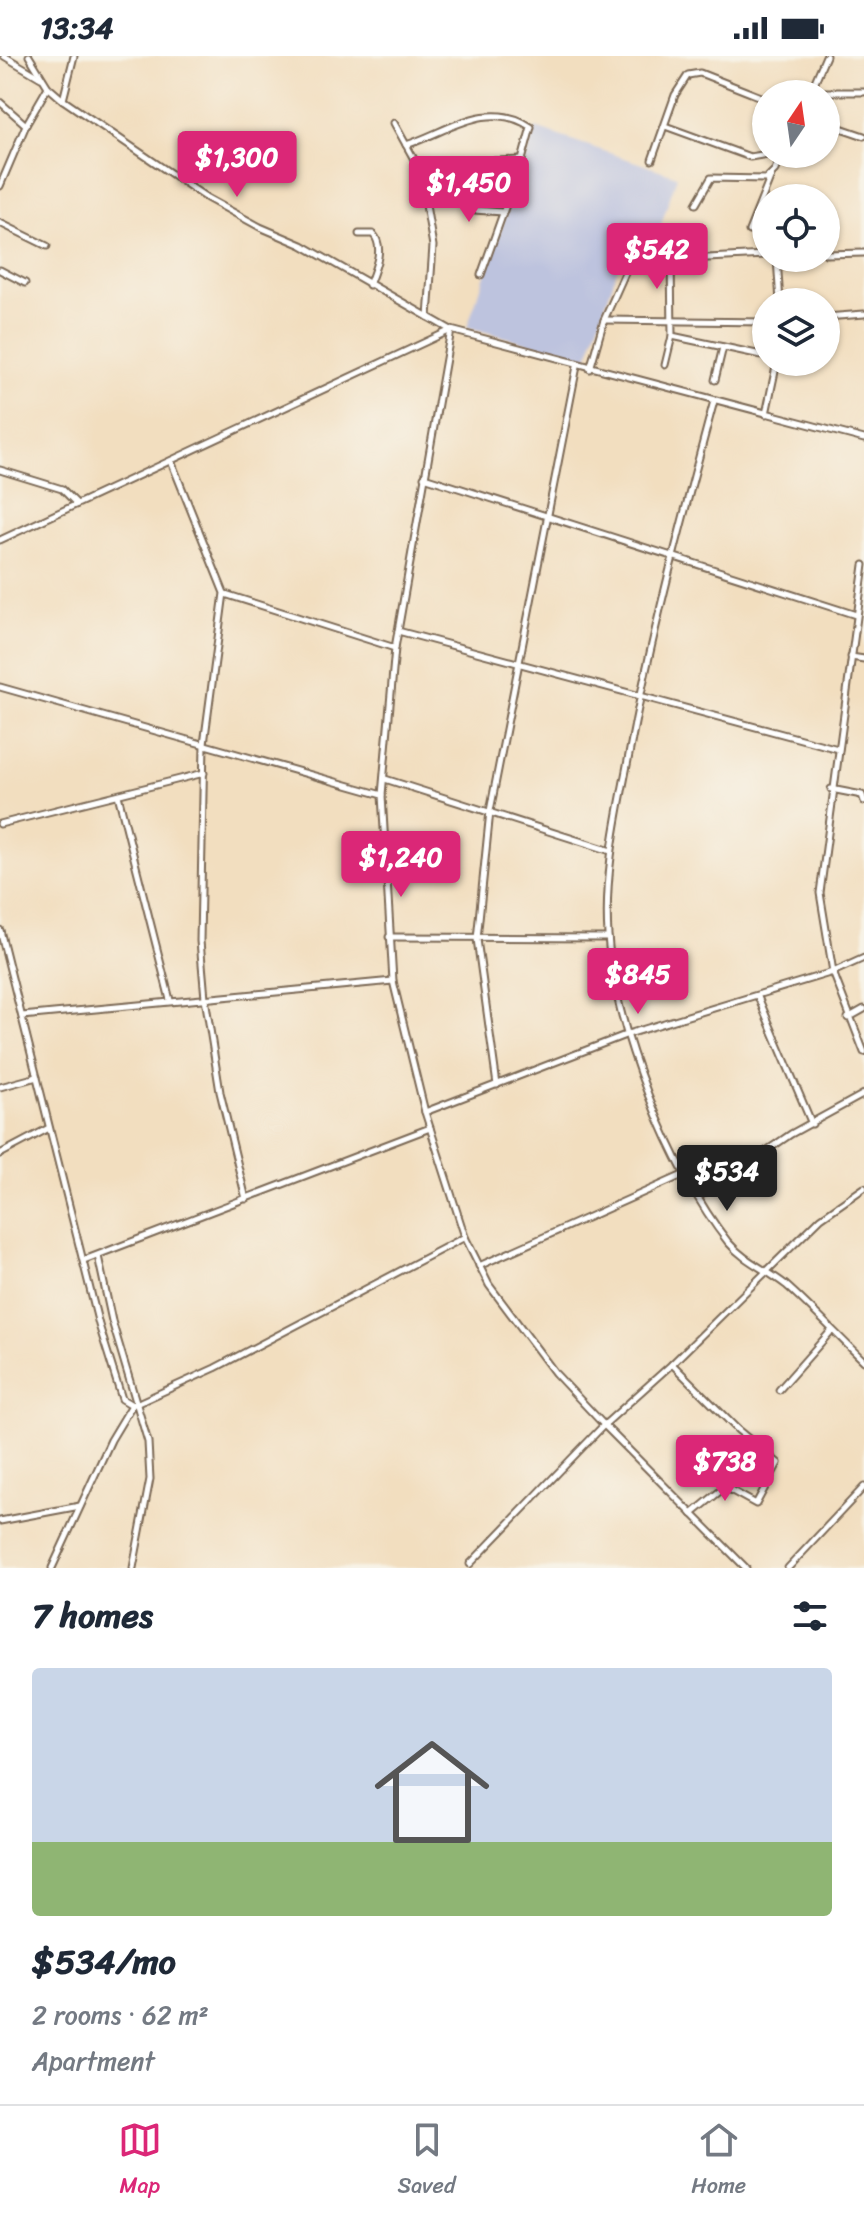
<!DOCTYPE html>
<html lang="en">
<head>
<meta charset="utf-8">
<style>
  body { margin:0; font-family:Sriracha,sans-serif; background:#f2f2f3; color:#1f2937; height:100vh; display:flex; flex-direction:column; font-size:30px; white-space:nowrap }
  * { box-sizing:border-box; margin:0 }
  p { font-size:26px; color:#747a83 }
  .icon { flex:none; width:44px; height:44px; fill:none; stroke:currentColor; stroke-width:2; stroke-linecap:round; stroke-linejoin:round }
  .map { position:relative; height:1512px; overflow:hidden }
  .panel { display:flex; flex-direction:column; background:#fff; flex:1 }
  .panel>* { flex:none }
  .needle { width:52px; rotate:13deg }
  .buttons { position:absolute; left:752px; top:24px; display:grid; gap:16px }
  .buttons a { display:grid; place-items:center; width:88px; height:88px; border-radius:50%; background:#fff; box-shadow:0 2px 6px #0004; font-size:40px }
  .price { position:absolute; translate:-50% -68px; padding:0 18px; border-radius:8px; background:#db2777; color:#fff; font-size:26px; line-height:52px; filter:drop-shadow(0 2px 4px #0008) }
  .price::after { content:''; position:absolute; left:50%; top:48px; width:24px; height:18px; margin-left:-12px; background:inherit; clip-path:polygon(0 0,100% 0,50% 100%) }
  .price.selected { background:#222; color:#fff }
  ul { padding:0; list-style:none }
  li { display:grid; align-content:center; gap:16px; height:424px; padding:0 32px }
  li span { display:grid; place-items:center; height:248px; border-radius:8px; color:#555 }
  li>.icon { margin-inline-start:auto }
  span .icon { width:144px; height:144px; fill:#fffc; stroke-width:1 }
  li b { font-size:34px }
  h2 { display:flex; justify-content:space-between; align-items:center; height:96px; padding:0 32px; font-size:34px }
  .status { display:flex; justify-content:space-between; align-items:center; height:56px; padding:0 40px; background:#fff; direction:ltr }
  .status svg { height:22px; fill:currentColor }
  .tabs { display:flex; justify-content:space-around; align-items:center; height:112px; border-top:2px solid #e0e1e3; background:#fff; font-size:22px; color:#747a83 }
  .tabs a { display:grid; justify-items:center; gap:4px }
  .tabs .selected { color:#db2777 }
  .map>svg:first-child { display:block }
</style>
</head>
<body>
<div class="status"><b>13:34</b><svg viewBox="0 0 49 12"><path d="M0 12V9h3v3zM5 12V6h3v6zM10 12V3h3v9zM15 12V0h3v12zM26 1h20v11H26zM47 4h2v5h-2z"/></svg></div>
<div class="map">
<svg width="864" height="1512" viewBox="0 0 864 1512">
  <rect width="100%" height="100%" fill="#f7f3e8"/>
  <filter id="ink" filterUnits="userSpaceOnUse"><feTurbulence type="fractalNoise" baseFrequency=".0125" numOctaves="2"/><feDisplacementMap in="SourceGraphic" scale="16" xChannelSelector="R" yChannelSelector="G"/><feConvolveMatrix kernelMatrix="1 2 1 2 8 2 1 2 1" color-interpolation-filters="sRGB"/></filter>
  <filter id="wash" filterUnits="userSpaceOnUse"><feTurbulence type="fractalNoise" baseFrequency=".006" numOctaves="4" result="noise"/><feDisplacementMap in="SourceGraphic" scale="32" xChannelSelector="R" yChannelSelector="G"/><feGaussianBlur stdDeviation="1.8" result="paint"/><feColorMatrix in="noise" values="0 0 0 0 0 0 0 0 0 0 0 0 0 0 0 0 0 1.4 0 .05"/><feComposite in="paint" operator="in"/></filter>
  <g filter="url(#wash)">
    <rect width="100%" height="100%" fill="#f2debf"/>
    <path fill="#bdc3de" d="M536,72L677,120L653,193L627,185L587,303L467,271Z"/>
  </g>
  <g filter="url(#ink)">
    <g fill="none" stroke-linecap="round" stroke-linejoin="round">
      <defs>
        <g id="street">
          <path d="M4,0L41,22"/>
          <path d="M29,0L48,31L63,44L207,142L260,171L302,189L451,274L395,592L382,739L393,925L425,1056L465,1181L489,1229L555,1317L604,1369L672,1308L821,1162L864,1132"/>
          <path d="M811,36H864"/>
          <path d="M810,37L826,0"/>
          <path d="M63,44L74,0"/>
          <path d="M0,46L26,69"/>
          <path d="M394,67L420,114"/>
          <path d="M826,67L864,80"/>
          <path d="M665,70L750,101L768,98"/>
          <path d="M406,89C447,76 488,42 531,71L522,104"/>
          <path d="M652,104L675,39L688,19L700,17L766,43"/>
          <path d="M0,130L26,69L48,31"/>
          <path d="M469,135L474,154L503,156"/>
          <path d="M696,148L711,122L766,123L775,114L781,98"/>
          <path d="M0,167L47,190"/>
          <path d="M749,175L771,120"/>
          <path d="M359,178H373C385,191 375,213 369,229"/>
          <path d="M826,198L864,197"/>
          <path d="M777,202L780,246"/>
          <path d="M0,214L25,227"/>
          <path d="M428,261L433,190L420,114L470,106L522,104L481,219"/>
          <path d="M826,261L864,258"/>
          <path d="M604,264L766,266"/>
          <path d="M672,280L766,300"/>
          <path d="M665,309L672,280L671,203"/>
          <path d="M590,313L604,264L630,206L766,199"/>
          <path d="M715,324L723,291"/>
          <path d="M714,345C682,464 650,583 628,704C617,762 604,819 608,879C613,970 671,1114 728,1186C745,1206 766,1213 786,1229C813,1253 838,1280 864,1305"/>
          <path d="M766,358L777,306"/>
          <path d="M171,405L224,537L204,688L200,885L205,942L220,1036L246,1143"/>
          <path d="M0,414L62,433L77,448"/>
          <path d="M424,421L856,559"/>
          <path d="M0,484L451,274L864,383"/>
          <path d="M864,509L820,837L833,916L864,996"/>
          <path d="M225,538L395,592"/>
          <path d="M398,575L838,693"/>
          <path d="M851,601L864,603"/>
          <path d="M0,631L382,739"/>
          <path d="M385,723L611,795"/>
          <path d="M831,733L862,739L864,745"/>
          <path d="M118,739L170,944"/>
          <path d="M0,768L204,717"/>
          <path d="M0,874L99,1269L122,1343L132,1349L138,1347L215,1312L465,1181"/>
          <path d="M389,881L608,882"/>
          <path d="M758,941L812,1068"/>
          <path d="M22,960L393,925"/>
          <path d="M848,962L864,953"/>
          <path d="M497,1029L477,883L490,755L577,310"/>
          <path d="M0,1031L37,1021"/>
          <path d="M425,1056L628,978L833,916L864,902"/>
          <path d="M0,1098L49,1072"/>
          <path d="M700,1140L791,1078L864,1038"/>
          <path d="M98,1200L112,1265L148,1386L150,1423L133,1512"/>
          <path d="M84,1204L430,1072"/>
          <path d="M479,1210L685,1118"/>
          <path d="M672,1308L738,1374L778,1407L756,1448L725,1431L692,1458"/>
          <path d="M779,1334L832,1274"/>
          <path d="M0,1465L80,1450"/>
          <path d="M470,1508L604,1369L746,1512"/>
          <path d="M52,1512L111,1384L132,1349"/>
          <path d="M788,1512L864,1431"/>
        </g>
      </defs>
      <use href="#street" stroke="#7b6956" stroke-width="9"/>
      <use href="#street" stroke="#fff" stroke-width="5"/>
    </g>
  </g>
</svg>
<div class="buttons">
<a><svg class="needle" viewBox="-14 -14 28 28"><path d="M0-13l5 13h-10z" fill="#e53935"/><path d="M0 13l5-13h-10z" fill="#747a83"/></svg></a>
<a><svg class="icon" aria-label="locate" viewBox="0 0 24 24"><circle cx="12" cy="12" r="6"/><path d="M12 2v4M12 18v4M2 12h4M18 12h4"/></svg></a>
<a><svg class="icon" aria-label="layers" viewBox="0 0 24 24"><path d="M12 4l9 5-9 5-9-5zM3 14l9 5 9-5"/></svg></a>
</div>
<b class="price" style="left:237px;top:143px">$1,300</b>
<b class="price" style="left:469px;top:168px">$1,450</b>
<b class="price" style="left:657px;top:235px">$542</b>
<b class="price" style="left:401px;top:843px">$1,240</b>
<b class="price" style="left:638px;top:960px">$845</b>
<b class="price selected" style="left:727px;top:1157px">$534</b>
<b class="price" style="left:725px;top:1447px">$738</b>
</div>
<section class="panel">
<h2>7 homes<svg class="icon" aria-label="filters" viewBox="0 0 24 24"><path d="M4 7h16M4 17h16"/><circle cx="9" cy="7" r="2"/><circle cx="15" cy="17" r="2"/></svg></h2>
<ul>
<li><span style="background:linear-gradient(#c9d6e8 70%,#8fb573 0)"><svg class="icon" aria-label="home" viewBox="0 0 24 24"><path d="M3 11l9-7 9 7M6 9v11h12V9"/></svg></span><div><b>$534/mo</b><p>2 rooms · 62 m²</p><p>Apartment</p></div></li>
</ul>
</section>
<nav class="tabs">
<a class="selected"><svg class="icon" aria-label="map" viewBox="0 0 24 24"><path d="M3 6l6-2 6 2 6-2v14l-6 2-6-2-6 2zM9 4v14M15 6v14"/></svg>Map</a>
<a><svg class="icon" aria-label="saved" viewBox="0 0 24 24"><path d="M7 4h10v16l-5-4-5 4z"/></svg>Saved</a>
<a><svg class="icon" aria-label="home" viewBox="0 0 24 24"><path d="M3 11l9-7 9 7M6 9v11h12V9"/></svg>Home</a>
</nav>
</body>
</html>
